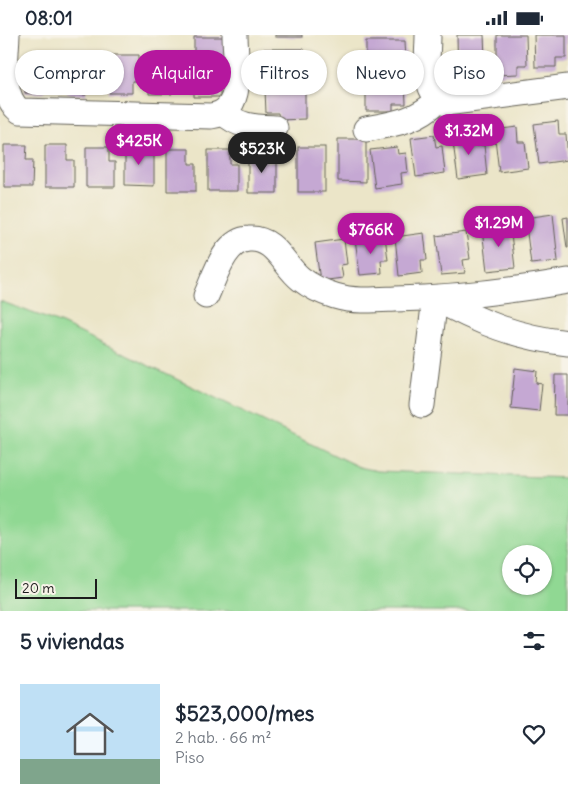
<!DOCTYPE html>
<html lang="es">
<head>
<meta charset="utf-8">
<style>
  body { margin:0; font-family:Delius,sans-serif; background:#f6f6f7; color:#1f2937; height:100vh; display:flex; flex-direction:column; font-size:19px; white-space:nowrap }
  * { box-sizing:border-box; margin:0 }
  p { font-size:16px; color:#747a83 }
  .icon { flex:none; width:28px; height:28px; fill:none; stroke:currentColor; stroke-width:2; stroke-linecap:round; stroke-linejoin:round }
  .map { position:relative; height:576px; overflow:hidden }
  .panel { display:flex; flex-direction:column; background:#fff; flex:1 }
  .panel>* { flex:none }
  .guide { position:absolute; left:15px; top:15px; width:539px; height:45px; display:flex; gap:10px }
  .fabs { position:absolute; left:502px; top:510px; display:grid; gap:10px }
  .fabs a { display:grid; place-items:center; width:50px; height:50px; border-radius:50%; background:#fff; box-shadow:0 1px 4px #0004; font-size:25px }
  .scale { position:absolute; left:15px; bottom:12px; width:82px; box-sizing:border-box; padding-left:5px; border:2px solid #1c1c1c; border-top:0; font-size:14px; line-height:18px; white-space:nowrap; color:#1c1c1c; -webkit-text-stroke:4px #f7f3e8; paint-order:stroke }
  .price { position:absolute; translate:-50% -42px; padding:0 11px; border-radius:18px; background:#b5179e; color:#fff; font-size:16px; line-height:32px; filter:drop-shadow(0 1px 2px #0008) }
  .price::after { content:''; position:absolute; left:50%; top:30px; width:15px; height:11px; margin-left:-8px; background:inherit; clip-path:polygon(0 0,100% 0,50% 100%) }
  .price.on { background:#222; color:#fff }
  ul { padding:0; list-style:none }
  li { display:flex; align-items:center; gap:15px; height:125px; padding:0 20px }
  li span { display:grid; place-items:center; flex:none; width:140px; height:100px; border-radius:0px; color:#555 }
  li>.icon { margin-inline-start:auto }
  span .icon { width:60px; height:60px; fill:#fffc; stroke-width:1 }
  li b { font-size:21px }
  h2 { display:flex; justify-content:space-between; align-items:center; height:60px; padding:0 20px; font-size:21px }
  .pill { padding:0 18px; border-radius:22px; background:#fff; box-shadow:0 1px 4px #0004; font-size:18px; line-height:45px }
  .pill.on { background:#b5179e; color:#fff }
  .status { display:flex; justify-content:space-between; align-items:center; height:35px; padding:0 25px; background:#fff; direction:ltr }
  .status svg { height:14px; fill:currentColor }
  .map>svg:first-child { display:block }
</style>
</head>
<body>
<div class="status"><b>08:01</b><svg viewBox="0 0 49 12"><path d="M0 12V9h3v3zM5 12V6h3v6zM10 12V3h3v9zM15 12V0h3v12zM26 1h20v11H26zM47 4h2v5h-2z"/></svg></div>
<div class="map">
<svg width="568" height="576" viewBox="0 0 568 576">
  <rect width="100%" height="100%" fill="#f7f3e8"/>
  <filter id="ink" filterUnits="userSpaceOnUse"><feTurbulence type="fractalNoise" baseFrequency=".02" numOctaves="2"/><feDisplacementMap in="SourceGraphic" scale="10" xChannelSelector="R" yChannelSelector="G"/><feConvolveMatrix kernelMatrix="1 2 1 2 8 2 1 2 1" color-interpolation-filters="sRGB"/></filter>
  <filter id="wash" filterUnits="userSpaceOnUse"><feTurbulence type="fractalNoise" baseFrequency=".0096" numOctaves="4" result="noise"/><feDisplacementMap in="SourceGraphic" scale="20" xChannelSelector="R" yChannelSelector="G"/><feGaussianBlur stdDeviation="1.12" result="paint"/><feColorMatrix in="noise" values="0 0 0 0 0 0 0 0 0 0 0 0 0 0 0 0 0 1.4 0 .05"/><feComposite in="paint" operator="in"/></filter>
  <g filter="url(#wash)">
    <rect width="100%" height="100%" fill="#ebe5c8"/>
    <path fill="#90d893" stroke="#567a58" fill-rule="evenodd" d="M0,266L62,289L359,432L378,436L568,443V576H0ZM511,519H544V551H511Z"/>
    <g id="blocks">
      <g fill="#c5a8d3">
        <rect x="275" y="0" width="27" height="2"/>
        <path d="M457,0H484L486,45L458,46Z"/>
        <path d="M497,0H526L527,30H518V39L497,40Z"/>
        <path d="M534,0H566V23H556V32H535Z"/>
        <path d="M194,2H227L226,46H220V62H194Z"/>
        <path d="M366,6H405L406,29H393V36H366Z"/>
        <path d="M264,14H303V44H276V38H264Z"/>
        <path d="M109,20H139V46H132V58H109Z"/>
        <path d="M26,21H57V49L45,48V58H25Z"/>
        <path d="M149,21H179V47H172V59H149Z"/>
        <path d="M67,22H98V50H86V60L67,59Z"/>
        <path d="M366,46H405L406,69H393V76H366Z"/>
        <path d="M265,55H305V84L279,85L278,78H266Z"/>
        <path d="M558,86L559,99H566L568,125L539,129L534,89Z"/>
        <path d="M517,92L518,107H525L528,133L499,137L494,95Z"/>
        <path d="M476,97L477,111L484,110L487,140L458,144L452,100Z"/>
        <path d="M434,100L436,112L442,111L445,138L416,142L411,103Z"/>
        <path d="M338,104H366V147L338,146Z"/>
        <path d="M125,109H145V120H154V151L125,150Z"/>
        <path d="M4,110H27L26,125H33L32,152H4Z"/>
        <path d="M45,110H67V125H74V152H45Z"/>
        <path d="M86,112H109V127H115V152H86Z"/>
        <rect x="298" y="112" width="27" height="45"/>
        <path d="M397,112L398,119L406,118L408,137L401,138L402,149L375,153L370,115Z"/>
        <path d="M167,114H189V129H196V156H167Z"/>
        <path d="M208,115H230V129H237V156H208Z"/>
        <path d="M248,116H267V127H277V158H248Z"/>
        <path d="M553,179L558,226L531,229L525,183Z"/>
        <path d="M568,182V213H567L563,183Z"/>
        <path d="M510,190L515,233L487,236L482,194Z"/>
        <path d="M466,197L470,224L463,225L465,238L441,240L436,201Z"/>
        <path d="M424,198L427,225H421L422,238L399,241L395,202Z"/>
        <path d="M385,201L388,225H381L382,238L360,240L355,204Z"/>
        <path d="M344,204L347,229L341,230L343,243L320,246L315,208Z"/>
        <path d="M515,333L537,336L536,348L542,349L539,376L511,373Z"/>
        <path d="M555,340H568V380H554Z"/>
      </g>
    </g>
  </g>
  <g filter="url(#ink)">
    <use href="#blocks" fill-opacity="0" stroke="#646258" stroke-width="1"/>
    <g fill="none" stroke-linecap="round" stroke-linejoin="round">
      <defs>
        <g id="minor">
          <path d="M7,0C6,24 0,62 20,76L211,81C247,76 235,27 235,0"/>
          <path d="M428,0C428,23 421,57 446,68L568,52"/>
          <path d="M224,78C239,92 255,92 275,93"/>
          <path d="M366,94C394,89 417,86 438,65"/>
          <path d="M206,261C215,242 224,205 249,204C275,202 284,231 301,244C311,252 322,257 335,261C354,267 375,265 395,264C453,263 511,256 568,246"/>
          <path d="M435,263C478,287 519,303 568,308"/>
          <path d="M422,370L435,263"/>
        </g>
      </defs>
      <use href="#minor" stroke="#646258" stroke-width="27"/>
      <use href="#minor" stroke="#fff" stroke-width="25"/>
    </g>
  </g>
</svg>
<div class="fabs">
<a><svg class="icon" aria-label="locate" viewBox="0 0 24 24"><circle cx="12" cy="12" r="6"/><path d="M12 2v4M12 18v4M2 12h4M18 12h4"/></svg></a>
</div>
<div class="scale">20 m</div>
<b class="price" style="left:469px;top:121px">$1.32M</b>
<b class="price" style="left:139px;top:131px">$425K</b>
<b class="price on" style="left:262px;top:139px">$523K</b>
<b class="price" style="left:499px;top:213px">$1.29M</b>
<b class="price" style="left:371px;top:220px">$766K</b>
<div class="guide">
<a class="pill">Comprar</a>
<a class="pill on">Alquilar</a>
<a class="pill">Filtros</a>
<a class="pill">Nuevo</a>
<a class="pill">Piso</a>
</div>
</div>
<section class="panel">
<h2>5 viviendas<svg class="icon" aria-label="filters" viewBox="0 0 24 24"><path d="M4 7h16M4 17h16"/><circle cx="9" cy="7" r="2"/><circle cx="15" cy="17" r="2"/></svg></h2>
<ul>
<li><span style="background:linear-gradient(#bfe0f5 75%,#7fa58c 0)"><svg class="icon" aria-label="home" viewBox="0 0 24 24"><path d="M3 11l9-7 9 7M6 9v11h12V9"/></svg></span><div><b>$523,000/mes</b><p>2 hab. · 66 m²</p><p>Piso</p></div><svg class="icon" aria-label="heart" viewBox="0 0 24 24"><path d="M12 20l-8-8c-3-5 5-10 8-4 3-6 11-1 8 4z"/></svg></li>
</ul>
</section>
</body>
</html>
